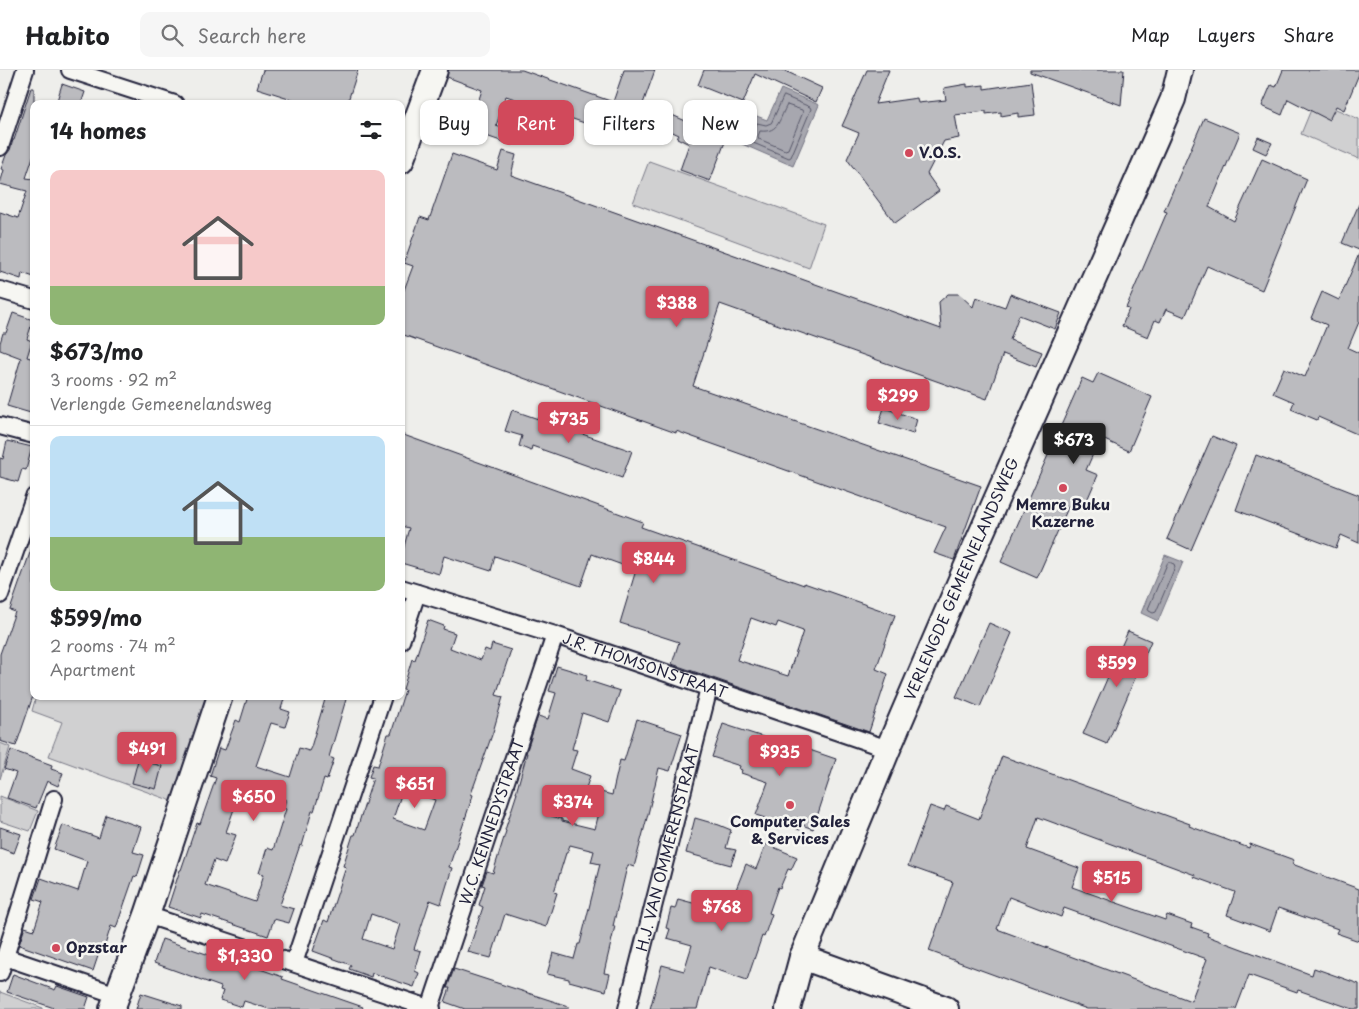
<!DOCTYPE html>
<html lang="en">
<head>
<meta charset="utf-8">
<style>
  body { margin:0; font-family:"Playpen Sans",sans-serif; background:#f6f6f6; color:#202124; height:100vh; display:flex; flex-direction:column; font-size:19px; white-space:nowrap }
  * { box-sizing:border-box; margin:0 }
  p { font-size:16px; color:#757577 }
  .icon { flex:none; width:28px; height:28px; fill:none; stroke:currentColor; stroke-width:2; stroke-linecap:round; stroke-linejoin:round }
  .map { position:relative; flex:1; overflow:hidden }
  .panel { position:absolute; left:30px; top:30px; width:375px; height:600px; display:flex; flex-direction:column; background:#fff; border-radius:10px; box-shadow:0 1px 4px #0004 }
  .panel>* { flex:none }
  .guide { position:absolute; left:420px; top:30px; width:475px; height:45px; display:flex; gap:10px }
  .price { position:absolute; translate:-50% -42px; padding:0 11px; border-radius:5px; background:#d1495b; color:#fff; font-size:16px; line-height:32px; filter:drop-shadow(0 1px 2px #0008) }
  .price::after { content:''; position:absolute; left:50%; top:30px; width:15px; height:11px; margin-left:-8px; background:inherit; clip-path:polygon(0 0,100% 0,50% 100%) }
  .price.selected { background:#222; color:#fff }
  ul { padding:0; list-style:none }
  li { display:grid; align-content:center; gap:10px; height:265px; padding:0 20px }
  li+li { border-top:1px solid #e0e0e0 }
  li span { display:grid; place-items:center; height:155px; border-radius:10px; color:#555 }
  li>.icon { margin-inline-start:auto }
  span .icon { width:90px; height:90px; fill:#fffc; stroke-width:1 }
  li b { font-size:21px }
  h2 { display:flex; justify-content:space-between; align-items:center; height:60px; padding:0 20px; font-size:21px }
  .tag { padding:0 18px; border-radius:10px; background:#fff; box-shadow:0 1px 4px #0004; font-size:18px; line-height:45px }
  .tag.selected { background:#d1495b; color:#fff }
  header { display:flex; align-items:center; gap:30px; box-sizing:border-box; height:70px; padding:0 25px; background:#fff; border-bottom:1px solid #e0e0e0 }
  header strong { font-size:24px }
  nav { display:flex; gap:28px; margin-inline-start:auto; font-size:18px }
  .search { width:350px; height:45px; background:#f6f6f6; display:flex; align-items:center; gap:12px; box-sizing:border-box; padding:0 18px; border-radius:10px; color:#757577; font-size:19px }
  .map>svg:first-child { display:block }
</style>
</head>
<body>
<header>
<strong>Habito</strong>
<div class="search"><svg class="icon" aria-label="search" viewBox="0 0 24 24"><circle cx="10" cy="10" r="6"/><path d="M15 15l6 6"/></svg>Search here</div>
<nav><a>Map</a><a>Layers</a><a>Share</a></nav>
</header>
<div class="map">
<svg width="1359" height="939" viewBox="0 0 1359 939">
  <rect width="100%" height="100%" fill="#eeeeeb"/>
  <filter id="ink" filterUnits="userSpaceOnUse"><feTurbulence type="fractalNoise" baseFrequency=".02" numOctaves="2"/><feDisplacementMap in="SourceGraphic" scale="10" xChannelSelector="R" yChannelSelector="G"/><feConvolveMatrix kernelMatrix="1 2 1 2 8 2 1 2 1" color-interpolation-filters="sRGB"/></filter>
  <g filter="url(#ink)">
    <g fill="#d0d0d1" stroke="#797986">
      <path d="M1315,30L1359,49V89L1301,64Z"/>
      <path d="M649,91L824,154L809,198L633,133Z"/>
      <path d="M36,626H208L172,731L49,686L62,652L32,641Z"/>
      <path d="M0,673L10,677L0,709Z"/>
      <path d="M0,726L38,741L30,761L0,751Z"/>
      <path d="M0,922L43,938V939H0Z"/>
    </g>
    <g fill="#a7a7af" stroke="#727281">
      <path d="M781,19L819,35L793,96L742,74L754,45L767,50Z"/>
      <path d="M1165,485L1183,492L1158,551L1141,543Z"/>
    </g>
    <g fill="none" stroke-linecap="round" stroke-linejoin="round">
      <g stroke="#575769" stroke-width="1">
        <path d="M784,26L810,37L811,39L791,87L789,88L751,72L750,70L757,53L766,55L771,53Z"/>
        <path d="M787,35L802,40L803,42L788,79L785,80L759,69L758,66L760,61C780,63 779,48 787,35Z"/>
        <path d="M1169,492L1174,494L1175,497L1156,542L1153,543L1149,541L1148,539L1167,494Z"/>
      </g>
    </g>
    <g fill="#bbbbbf" stroke="#22223b" fill-rule="evenodd">
      <path d="M263,0H358L347,34H294L295,30L257,18Z"/>
      <path d="M448,0H522L613,32L624,0H655L634,59L602,48L599,58L506,26L496,56L516,63L512,75L469,60L482,20L447,7Z"/>
      <path d="M704,0H783L822,18L816,32L755,4L743,33L698,15Z"/>
      <path d="M867,0H889L875,34L917,28L918,33L946,30L944,18L967,14V17L984,15V19L1031,12L1035,45L1018,47V43L1001,46V42L986,44V41L955,45L959,68L944,71L927,104L939,121L895,153L847,89L859,63L842,56Z"/>
      <path d="M1030,0H1124L1121,35L1030,2Z"/>
      <path d="M1283,0H1359V4L1344,40L1336,36L1329,50L1288,29L1282,45L1262,36L1271,15L1276,17Z"/>
      <path d="M62,14L85,22L81,34H56Z"/>
      <path d="M31,18H34V84L26,108L34,109V207L22,203L21,209L0,202V142L18,148L27,121L0,114L4,100L1,99L6,85L10,80L13,70H14Z"/>
      <path d="M437,45L458,52L452,70L431,62Z"/>
      <path d="M672,45L697,56L696,58L725,72L710,111L680,100L689,74L677,68L679,65L666,59Z"/>
      <path d="M1204,48L1240,63L1209,137L1234,151L1262,89L1307,109L1262,220L1207,196L1185,247L1166,239L1160,252L1155,250L1148,267L1122,256L1129,239L1126,238L1167,142L1164,141Z"/>
      <path d="M1258,67L1272,73L1266,84L1253,78Z"/>
      <path d="M503,81L516,85L511,105L941,259L939,232L948,224H959L973,237L976,227L1005,237L1010,224L1061,243L1055,259L1019,245L1010,270L1042,282L1036,297L1003,284L987,329L720,234L693,316L981,416L954,490L934,483L946,457L676,361V363L401,264V228L413,196L404,193L420,147L429,150L452,84L497,100Z"/>
      <path d="M1359,134V180L1342,173Z"/>
      <path d="M1359,184V252L1348,278L1359,283V365L1318,347L1317,350L1291,339L1294,332L1273,323L1284,298L1305,307L1327,255L1311,248L1322,222L1339,230Z"/>
      <path d="M13,243L33,250L27,269L32,271L27,287L34,289V344L7,336L21,288L0,280V273L3,263H6Z"/>
      <path d="M1098,303L1152,327L1129,381L1100,368L1086,400L1098,405L1084,437L1071,431L1037,508L1001,492L1082,308L1093,313Z"/>
      <path d="M884,338L917,349L913,364L879,353Z"/>
      <path d="M512,340L632,381L622,408L532,376L531,381L519,376L522,366L505,361Z"/>
      <path d="M401,364L643,452L641,457L804,515V513L895,545L876,599L888,604L869,662L672,594L679,572L620,553L636,500L592,484L581,516L495,486L491,501L444,486L439,504L401,493V488L409,458L401,456ZM751,548L776,557L778,552L803,561L788,606L737,590Z"/>
      <path d="M1212,366L1236,376L1191,480L1167,469Z"/>
      <path d="M7,371L32,377L26,400L22,399L18,412L0,407V388L3,389Z"/>
      <path d="M1256,385L1359,425V473L1341,465L1336,478L1236,440Z"/>
      <path d="M32,477H34V623L16,676L0,671V584L15,542L10,540Z"/>
      <path d="M428,550L444,556L443,559L455,563L450,578L481,590L485,579L490,581L492,574L511,580L496,625L503,627L493,662L471,724L473,725L449,797L452,798L441,834L430,830L414,879L421,881L415,901L419,903L414,917L372,903L371,907L349,899L351,895L313,881L324,850L328,852L346,797L343,796L353,765H355L373,708L369,707L373,695L378,696L388,664H391L405,620L403,619L412,589L415,590ZM403,719L435,730L424,760L393,749ZM371,844L400,854L392,879L363,869Z"/>
      <path d="M989,553L1012,563L980,637L956,627Z"/>
      <path d="M1128,561L1151,571L1107,674L1083,664Z"/>
      <path d="M557,596L587,605L586,610L620,621L609,652L582,643L572,679L577,680L571,699L590,706L586,718L612,725L620,690L624,691L637,649L682,664L670,701L659,698L648,744L634,797L628,795L626,801L613,856H615L606,894L604,903L610,904L606,921L569,911V909L547,904L553,883L574,889L578,874H580L600,794L591,792L594,781L570,775L567,783H566L554,822L557,823L546,857L505,844L491,888L468,882L483,837L479,835L485,816L482,815L487,801L493,803L506,761L505,760L517,723H516L527,683H526L538,646L548,649L556,623L549,621ZM559,721L601,735L595,759L562,751V749L551,746Z"/>
      <path d="M248,626H285L281,639L290,642L285,657L271,653L256,696L290,707L299,678L309,681L311,677L326,626H347L329,687L334,689L327,710L324,709L314,741H312L302,776L300,775L280,835L294,839L289,853L274,849L268,866L202,844L201,848L168,837L180,800H181L197,753L200,754L216,708L210,706L219,678L225,680L236,650L240,652ZM242,716L286,730L283,738L286,739L273,780L267,778L259,803L264,804L255,832L205,815L214,790L225,794L236,765L226,762Z"/>
      <path d="M723,654L763,667L760,679L785,688L786,685L788,686L792,674L836,689L813,759L802,755L800,760L756,745L768,712L741,703L742,700L739,699L740,696L712,687Z"/>
      <path d="M11,680L52,695L51,699L63,703L58,716L47,711L36,738L7,728L16,703L4,699Z"/>
      <path d="M1002,686L1190,754L1189,756L1249,778L1250,774L1294,790L1292,794L1359,819V871L1336,863L1338,859L1278,838L1270,861L1227,845L1235,822L1194,807L1195,805L1038,747L1027,779L1079,798L1072,817L1165,850L1167,845L1192,854L1191,857L1208,863L1207,866L1312,905L1314,898L1359,914V939H1353L1298,920L1297,922L1249,905L1236,939H1087L929,881L953,812L908,796L930,736L944,741L946,736L979,749ZM1009,827L1061,847L1064,838L1207,889L1191,931L997,859Z"/>
      <path d="M138,690L162,696L156,719L132,713Z"/>
      <path d="M106,745L141,757L133,782L144,785L137,807L134,806L116,858L111,856L105,875L102,874L93,901L19,875L25,857L34,860L43,832L34,829L41,808L78,821L87,791L54,779L63,755L99,768Z"/>
      <path d="M695,748L719,755L731,760L726,778L736,780L731,795L686,783Z"/>
      <path d="M0,757L21,764L14,783L0,778Z"/>
      <path d="M766,774L797,787L791,800L788,799L780,818L778,817L769,843L772,844L764,867L762,866L747,910L709,897L697,939H650L662,895L684,901L692,875L667,868L670,859L666,858L671,838L675,839L678,829L704,836L707,821L733,827L746,794L756,799Z"/>
      <path d="M162,869L230,892L231,889L283,907L282,909L363,937L362,939H269L244,931L242,937L220,930L223,921L220,920L221,917L154,893Z"/>
      <path d="M454,899L568,936V939H465L445,932L450,918H447Z"/>
      <path d="M13,904L55,920L57,916L89,927L85,939H57L7,922Z"/>
      <path d="M141,923L182,936V939H136Z"/>
    </g>
    <g fill="none" stroke-linecap="round" stroke-linejoin="round">
      <defs>
        <g id="street">
          <path d="M70,0L175,34"/>
          <path d="M0,77L25,0"/>
          <path d="M0,220L34,230"/>
          <path d="M0,356L34,365"/>
          <path id="s1" d="M401,518L555,565L888,679"/>
          <path d="M0,525L34,427"/>
          <path d="M401,571L417,523"/>
          <path d="M147,845L432,939"/>
          <path d="M5,887L117,925"/>
          <path d="M294,893L383,626"/>
          <path d="M0,903L54,729"/>
          <path id="s2" d="M430,938L555,565"/>
          <path id="s3" d="M627,939L709,618"/>
        </g>
        <g id="secondary">
          <path d="M401,91L435,0"/>
          <path d="M802,887L946,939"/>
          <path d="M112,939L147,845L220,626"/>
          <path id="s4" d="M788,939L802,887L888,679L962,507L1156,68L1173,29L1180,0"/>
        </g>
      </defs>
      <use href="#street" stroke="#22223b" stroke-width="20"/>
      <use href="#secondary" stroke="#22223b" stroke-width="28"/>
      <use href="#street" stroke="#f6f6f2" stroke-width="16"/>
      <use href="#secondary" stroke="#f6f6f2" stroke-width="24"/>
    </g>
  </g>
  <g fill="#d1495b" stroke="#f6f6f2" stroke-width="2">
    <circle cx="909" cy="83" r="5"/>
    <circle cx="1063" cy="418" r="5"/>
    <circle cx="790" cy="735" r="5"/>
    <circle cx="56" cy="878" r="5"/>
  </g>
  <g text-anchor="middle" stroke-width="5" stroke-linejoin="round" paint-order="stroke">
    <g font-size="15" font-weight="bold" fill="#22223b" stroke="#f6f6f2" text-anchor="start">
      <text x="919" y="88">V.O.S.</text>
      <text x="1063" y="440" text-anchor="middle">Memre Buku<tspan x="1063" dy="17">Kazerne</tspan></text>
      <text x="790" y="757" text-anchor="middle">Computer Sales<tspan x="790" dy="17">&amp; Services</tspan></text>
      <text x="66" y="883">Opzstar</text>
    </g>
    <g font-size="15" fill="#22223b" stroke="#f6f6f2">
      <text dy="5" stroke="none"><textPath href="#s4" startOffset="464">VERLENGDE GEMEENELANDSWEG</textPath></text>
      <text dy="5" stroke="none"><textPath href="#s1" startOffset="256">J.R. THOMSONSTRAAT</textPath></text>
      <text dy="5" stroke="none"><textPath href="#s2" startOffset="196">W.C. KENNEDYSTRAAT</textPath></text>
      <text dy="5" stroke="none"><textPath href="#s3" startOffset="166">H.J. VAN OMMERENSTRAAT</textPath></text>
    </g>
  </g>
</svg>
<b class="price" style="left:677px;top:258px">$388</b>
<b class="price" style="left:898px;top:351px">$299</b>
<b class="price" style="left:569px;top:374px">$735</b>
<b class="price selected" style="left:1074px;top:395px">$673</b>
<b class="price" style="left:654px;top:514px">$844</b>
<b class="price" style="left:1117px;top:618px">$599</b>
<b class="price" style="left:147px;top:704px">$491</b>
<b class="price" style="left:780px;top:707px">$935</b>
<b class="price" style="left:415px;top:739px">$651</b>
<b class="price" style="left:254px;top:752px">$650</b>
<b class="price" style="left:573px;top:757px">$374</b>
<b class="price" style="left:1112px;top:833px">$515</b>
<b class="price" style="left:722px;top:862px">$768</b>
<b class="price" style="left:245px;top:911px">$1,330</b>
<div class="guide">
<a class="tag">Buy</a>
<a class="tag selected">Rent</a>
<a class="tag">Filters</a>
<a class="tag">New</a>
</div>
<section class="panel">
<h2>14 homes<svg class="icon" aria-label="filters" viewBox="0 0 24 24"><path d="M4 7h16M4 17h16"/><circle cx="9" cy="7" r="2"/><circle cx="15" cy="17" r="2"/></svg></h2>
<ul>
<li><span style="background:linear-gradient(#f6c9c9 75%,#8fb573 0)"><svg class="icon" aria-label="home" viewBox="0 0 24 24"><path d="M3 11l9-7 9 7M6 9v11h12V9"/></svg></span><div><b>$673/mo</b><p>3 rooms · 92 m²</p><p>Verlengde Gemeenelandsweg</p></div></li>
<li><span style="background:linear-gradient(#bfe0f5 65%,#8fb573 0)"><svg class="icon" aria-label="home" viewBox="0 0 24 24"><path d="M3 11l9-7 9 7M6 9v11h12V9"/></svg></span><div><b>$599/mo</b><p>2 rooms · 74 m²</p><p>Apartment</p></div></li>
</ul>
</section>
</div>
</body>
</html>
